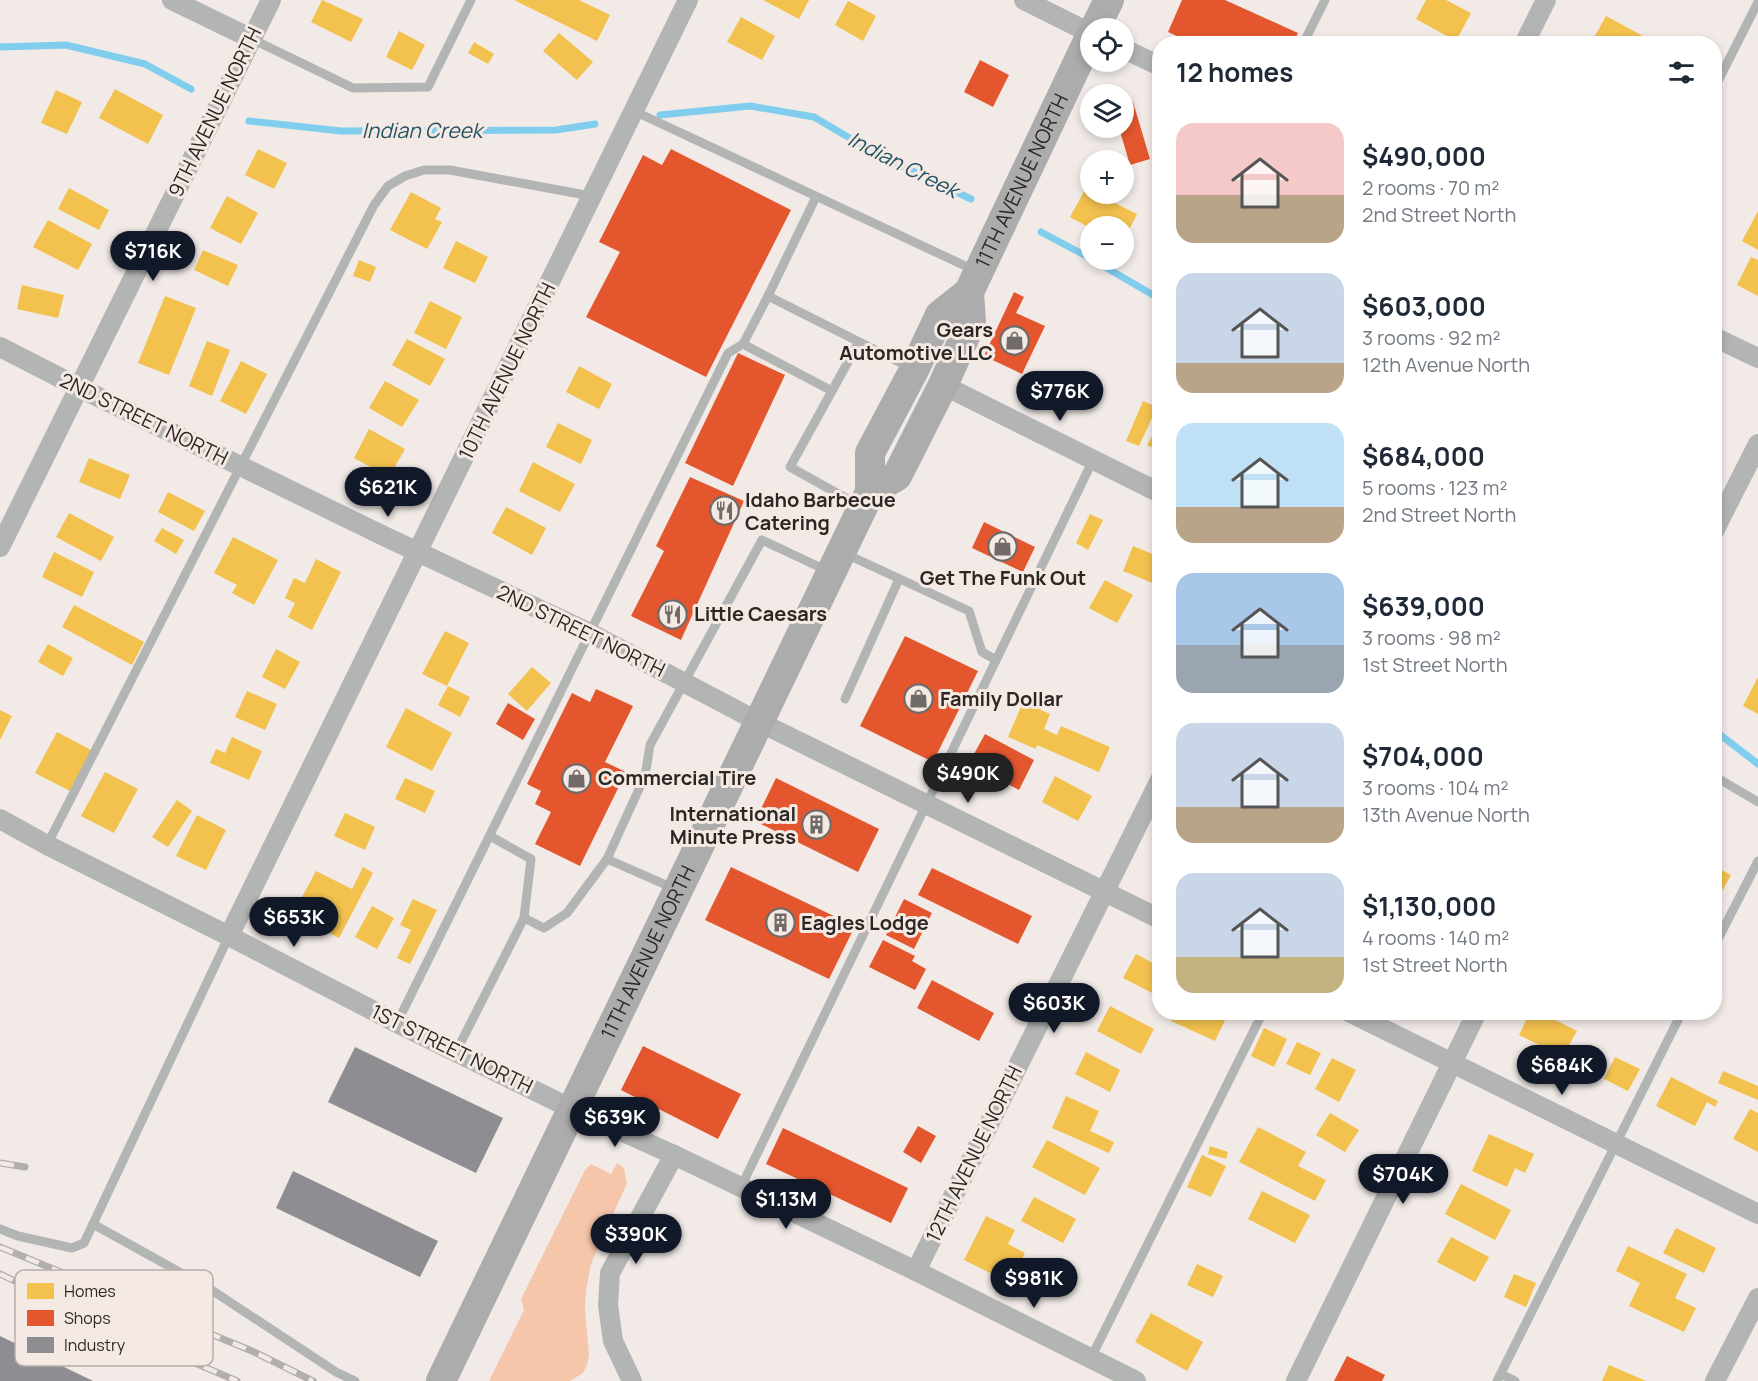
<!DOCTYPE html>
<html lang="en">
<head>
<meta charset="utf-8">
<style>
  body { margin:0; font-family:Manrope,sans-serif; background:#f2f2f3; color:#1f2937; height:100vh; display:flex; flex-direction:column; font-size:22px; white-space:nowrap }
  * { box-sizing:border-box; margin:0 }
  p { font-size:20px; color:#747a83 }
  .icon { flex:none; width:33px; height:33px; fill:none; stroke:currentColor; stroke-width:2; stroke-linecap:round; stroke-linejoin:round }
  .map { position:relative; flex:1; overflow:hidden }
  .drawer { position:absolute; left:1152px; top:36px; width:570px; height:984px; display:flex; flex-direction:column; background:#fff; border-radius:24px; box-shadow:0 3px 9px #0003 }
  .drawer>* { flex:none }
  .controls { position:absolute; left:1080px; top:18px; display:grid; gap:12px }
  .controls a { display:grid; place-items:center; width:54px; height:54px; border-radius:50%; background:#fff; box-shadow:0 3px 9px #0003; font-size:30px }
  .price { position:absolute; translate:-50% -51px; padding:0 14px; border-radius:21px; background:#111827; color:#fff; font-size:20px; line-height:39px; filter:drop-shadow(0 2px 3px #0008) }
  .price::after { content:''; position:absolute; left:50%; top:36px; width:18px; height:14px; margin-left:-9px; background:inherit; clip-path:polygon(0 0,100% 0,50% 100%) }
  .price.on { background:#222; color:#fff }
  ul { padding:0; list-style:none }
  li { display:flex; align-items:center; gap:18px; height:150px; padding:0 24px }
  li span { display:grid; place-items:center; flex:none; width:168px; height:120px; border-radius:18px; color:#555 }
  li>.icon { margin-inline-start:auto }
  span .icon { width:72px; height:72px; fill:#fffc; stroke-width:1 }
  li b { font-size:26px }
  h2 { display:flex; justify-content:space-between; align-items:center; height:72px; padding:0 24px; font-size:26px }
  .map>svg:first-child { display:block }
</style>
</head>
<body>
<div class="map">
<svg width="1758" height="1381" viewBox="0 0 1758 1381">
  <rect width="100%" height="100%" fill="#f1eae7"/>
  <path fill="#f6c6ab" d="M617,1163L624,1168L627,1183L591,1264L586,1290L585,1309L589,1355L587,1365L583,1373L570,1381H489L524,1310L521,1299L585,1170L591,1164L611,1174Z"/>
  <g fill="#f2c14e">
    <path d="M322,0L363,19L351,42L311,22Z"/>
    <path d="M514,0H579L610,15L597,41Z"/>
    <path d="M763,0H809L799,19Z"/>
    <path d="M1426,0H1446L1471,13L1456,41L1416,19Z"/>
    <path d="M848,1L876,16L863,41L835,25Z"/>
    <path d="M1606,16L1645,37L1641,44H1597L1592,41Z"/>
    <path d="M741,17L775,36L762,60L727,42Z"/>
    <path d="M399,31L425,45L412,70L386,57Z"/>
    <path d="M559,33L593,62L577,80L543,51Z"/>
    <path d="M474,42L494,54L488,64L468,53Z"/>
    <path d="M115,89L163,115L148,144L99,118Z"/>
    <path d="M56,90L82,102L67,134L41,123Z"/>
    <path d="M258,149L287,163L274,189L245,175Z"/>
    <path d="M69,188L109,210L99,230L58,209Z"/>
    <path d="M1086,188L1090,190V194H1097L1137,214L1124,240V226H1090V228L1070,217Z"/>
    <path d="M411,192L441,208L435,219L442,222L427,249L390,230Z"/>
    <path d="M227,196L258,213L241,244L210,228Z"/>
    <path d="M1758,211V250L1742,241Z"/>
    <path d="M48,220L92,244L78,270L33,247Z"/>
    <path d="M456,241L488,257L475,283L443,268Z"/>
    <path d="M203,250L238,265L228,286L194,270Z"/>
    <path d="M1751,257L1758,260V296L1737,285Z"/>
    <path d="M359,260L376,267L370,282L353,276Z"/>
    <path d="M22,285L64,295L58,318L17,309Z"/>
    <path d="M165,296L196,308L169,375L138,363Z"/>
    <path d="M430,301L462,317L446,349L414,333Z"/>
    <path d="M407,339L445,359L430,386L392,365Z"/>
    <path d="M207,341L230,350L212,396L189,386Z"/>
    <path d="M241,361L267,374L246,414L220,401Z"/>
    <path d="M579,366L612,384L599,409L566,392Z"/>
    <path d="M385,381L419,400L402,427L369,408Z"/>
    <path d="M1143,401L1157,407L1139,446L1126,441Z"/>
    <path d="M1160,422V449L1159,451L1147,445Z"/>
    <path d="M558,423L592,440L581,464L546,447Z"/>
    <path d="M369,429L405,449L389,477L354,458Z"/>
    <path d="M89,458L130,475L120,499L79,482Z"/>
    <path d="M533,462L575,484L560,512L519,491Z"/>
    <path d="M168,492L205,511L194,531L158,512Z"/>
    <path d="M506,507L546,528L532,555L492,533Z"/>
    <path d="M69,513L114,537L101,561L56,537Z"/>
    <path d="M1090,514L1103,520L1088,550L1076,543Z"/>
    <path d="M162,528L184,540L176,554L154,541Z"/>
    <path d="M233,537L278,560L254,605L232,593L237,585L214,573Z"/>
    <path d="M1133,546L1160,557V586L1123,571Z"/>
    <path d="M54,552L94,572L82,597L42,577Z"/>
    <path d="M316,559L341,572L312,630L288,617L295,603L285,598L294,578L305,583Z"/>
    <path d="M1105,580L1133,595L1117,623L1089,608Z"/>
    <path d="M74,605L144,642L132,665L62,627Z"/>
    <path d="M445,631L469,643L447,686L422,674Z"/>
    <path d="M48,644L73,658L63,676L38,662Z"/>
    <path d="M276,649L300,662L285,689L262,677Z"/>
    <path d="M532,667L551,683L527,711L508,694Z"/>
    <path d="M1758,677V714L1743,706Z"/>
    <path d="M448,686L470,697L460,717L438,705Z"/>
    <path d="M247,691L277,704L265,730L235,717Z"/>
    <path d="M1023,702L1050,714L1044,729L1057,735L1061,726L1110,747L1099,772L1037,745L1036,749L1008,737Z"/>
    <path d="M406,708L452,733L432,771L386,747Z"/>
    <path d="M0,710L12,716L0,740Z"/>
    <path d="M57,732L93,751L72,792L35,773Z"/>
    <path d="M232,737L262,751L249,780L210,763L216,749L225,753Z"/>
    <path d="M105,772L138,789L114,833L81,816Z"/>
    <path d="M1055,776L1092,796L1078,821L1042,802Z"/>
    <path d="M405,778L435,791L425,813L395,799Z"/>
    <path d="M177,800L192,811L168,847L152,837Z"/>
    <path d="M345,813L375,827L365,850L334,836Z"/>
    <path d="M197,815L226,830L206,870L176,856Z"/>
    <path d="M1714,866L1731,875L1714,906Z"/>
    <path d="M363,867L373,873L339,938L293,914L316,871L352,889Z"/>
    <path d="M413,899L437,910L410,964L397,958L411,930L400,925Z"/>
    <path d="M372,906L394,918L377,949L355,937Z"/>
    <path d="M1136,954L1160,967V997L1123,978Z"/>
    <path d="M1110,1006L1154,1029L1141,1054L1097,1031Z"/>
    <path d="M1175,1012H1224L1228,1014L1215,1041L1171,1021Z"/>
    <path d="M1530,1012H1540L1577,1031L1558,1065L1537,1054L1541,1046L1519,1035Z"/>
    <path d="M1264,1028L1287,1039L1274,1067L1251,1056Z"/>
    <path d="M1297,1042L1321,1053L1310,1075L1286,1064Z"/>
    <path d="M1086,1052L1120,1070L1110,1092L1075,1074Z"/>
    <path d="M1615,1057L1640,1069L1628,1091L1604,1079Z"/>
    <path d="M1332,1058L1356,1070L1339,1102L1315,1089Z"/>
    <path d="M1723,1071L1758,1086V1100L1718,1083Z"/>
    <path d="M1671,1077L1718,1101L1715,1107L1707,1102L1695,1126L1656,1106Z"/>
    <path d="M1066,1096L1099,1111L1090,1131L1114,1142L1109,1153L1052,1128Z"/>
    <path d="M1750,1109L1758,1113V1152L1733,1139Z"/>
    <path d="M1330,1113L1359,1130L1345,1152L1316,1135Z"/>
    <path d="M1258,1127L1306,1152L1298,1166L1326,1180L1315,1201L1239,1162Z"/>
    <path d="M1489,1134L1534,1154L1525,1173L1515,1168L1507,1187L1472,1171Z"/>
    <path d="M1047,1140L1100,1168L1085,1195L1032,1167Z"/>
    <path d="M1210,1146L1228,1152L1226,1159L1208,1154Z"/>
    <path d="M1202,1155L1226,1166L1211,1197L1187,1187Z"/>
    <path d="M1461,1184L1511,1210L1495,1240L1445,1214Z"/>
    <path d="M1262,1191L1310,1215L1295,1243L1248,1219Z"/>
    <path d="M1034,1197L1076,1219L1063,1243L1021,1221Z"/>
    <path d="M986,1216L1015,1230L1008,1244L1025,1253L1010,1283L964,1260Z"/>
    <path d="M1676,1228L1716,1248L1704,1273L1663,1253Z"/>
    <path d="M1451,1237L1489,1257L1475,1282L1437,1262Z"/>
    <path d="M1628,1246L1687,1274L1675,1298L1696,1308L1684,1332L1629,1306L1640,1283L1616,1271Z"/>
    <path d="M1197,1264L1223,1276L1213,1297L1187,1285Z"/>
    <path d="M1514,1274L1536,1283L1526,1307L1504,1297Z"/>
    <path d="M1151,1313L1203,1342L1187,1371L1135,1342Z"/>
    <path d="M1609,1365L1646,1381H1602Z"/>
  </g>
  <g fill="#e4572e">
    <path d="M1182,0H1225L1298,33L1293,44H1194L1168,32Z"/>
    <path d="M980,60L1009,75L993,107L964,92Z"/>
    <path d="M1133,102L1150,159L1130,165L1119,128H1124V105Z"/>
    <path d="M671,149L791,210L706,377L586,317L620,252L599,242L643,155L662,165Z"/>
    <path d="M1014,292L1024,297L1016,313L1045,326L1022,374L984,356Z"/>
    <path d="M738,353L785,375L733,486L685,463Z"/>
    <path d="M690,477L744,501L681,640L631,616L664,551L656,546Z"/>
    <path d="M984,522L1035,547L1023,572L972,548Z"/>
    <path d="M905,636L978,671L933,762L860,726Z"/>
    <path d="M596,689L633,706L605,762L626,772L580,866L535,844L551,812L535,804L541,791L527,784L572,693L590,702Z"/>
    <path d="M508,703L535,719L523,740L496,724Z"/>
    <path d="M985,734L1034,760L1019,790L969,763Z"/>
    <path d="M776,778L879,829L858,872L755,821Z"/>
    <path d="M731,867L855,926L829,979L705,920Z"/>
    <path d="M932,868L1032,916L1018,944L918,895Z"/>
    <path d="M904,899L932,913L914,949L886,935Z"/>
    <path d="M883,940L915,956L912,961L926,969L915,990L869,967Z"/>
    <path d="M932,980L994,1013L979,1041L917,1008Z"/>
    <path d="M643,1046L741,1094L718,1139L621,1090Z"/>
    <path d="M918,1126L936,1136L921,1163L903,1152Z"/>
    <path d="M783,1128L908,1188L891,1223L766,1164Z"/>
    <path d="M1347,1356L1385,1375L1382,1381H1334Z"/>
  </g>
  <g fill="#8d8d92">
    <path d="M355,1047L503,1118L476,1173L328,1102Z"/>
    <path d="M293,1171L438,1241L420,1277L276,1208Z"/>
    <path d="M0,1336L93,1381H0Z"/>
  </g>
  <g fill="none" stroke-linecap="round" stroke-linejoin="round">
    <g stroke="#81cdee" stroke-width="7">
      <path d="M0,47L66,45L145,64L191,89"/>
      <path d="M660,115L750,106L814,117L875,153L971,199"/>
      <path d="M249,121L341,131L556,130L595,124"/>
      <path d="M1041,232L1090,258"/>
      <path d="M1093,260L1160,299"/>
      <path d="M1714,730L1758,764"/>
    </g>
    <g stroke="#b3b4b4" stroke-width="9">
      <path d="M252,39L353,88L428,87L471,0"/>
      <path d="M1303,44L1325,0"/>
      <path d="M1714,89L1758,2"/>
      <path d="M634,111L974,270"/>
      <path d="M816,197L768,296L911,368"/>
      <path d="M768,296L743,344L832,391"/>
      <path d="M859,342L790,467L860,506"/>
      <path d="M846,554L969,611L982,652L996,660"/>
      <path d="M845,699L899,579"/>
      <path d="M1714,776L1758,802"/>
      <path d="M490,836L531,859L524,918"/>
      <path d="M47,845L374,205L388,186L405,176L424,170H450L591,196"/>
      <path d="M607,859L673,888"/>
      <path d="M1714,947L1758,861"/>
      <path d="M397,1023L728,353L743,344"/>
      <path d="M456,1052L524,918L544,928L567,913L607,859L645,776L650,745L762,540L828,571"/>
      <path d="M741,1187L1093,460"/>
      <path d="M93,1224L210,1289L336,1372L355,1381"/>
      <path d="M0,1229L18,1236L72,1248L84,1243L229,936"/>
      <path d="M1091,1358L1263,1012"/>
      <path d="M1501,1374L1515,1381"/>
      <path d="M1497,1381L1682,1012"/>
    </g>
    <g stroke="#b3b4b4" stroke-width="20">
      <path d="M172,0L252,39"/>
      <path d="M1024,0L1090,33"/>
      <path d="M1524,44L1546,0"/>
      <path d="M1124,49L1160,66"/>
      <path d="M1714,337L1758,358"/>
      <path d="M0,347L80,388L388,538L590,633L759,722L1160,919"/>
      <path d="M943,385L1160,493"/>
      <path d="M1714,531L1758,444"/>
      <path d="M0,547L271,0"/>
      <path d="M0,819L47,845L229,936L397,1023L572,1109L674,1155L916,1271L1136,1381"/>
      <path d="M229,936L688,0"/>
      <path d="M1349,1012L1758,1214"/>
      <path d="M916,1271L1160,780"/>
      <path d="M632,1381L613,1341L608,1305L610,1273L674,1155"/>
      <path d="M1296,1381L1477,1012"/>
      <path d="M1715,1381L1758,1298"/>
    </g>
    <g stroke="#acacac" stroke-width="30">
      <path d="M1095,28L1109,0"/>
      <path d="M870,492L897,476L943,385L971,323L969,292"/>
      <path id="s1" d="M441,1381L870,492V453L914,370L940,315L969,292L1090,37"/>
    </g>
    <defs>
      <g id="rail">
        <path d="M0,1163L25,1167"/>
        <path d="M0,1247L252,1351L313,1381"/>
        <path d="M0,1274L132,1336L237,1381"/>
      </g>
    </defs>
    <use href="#rail" stroke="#b1afae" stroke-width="7"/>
    <use href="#rail" stroke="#f5e9e3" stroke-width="4.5" stroke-dasharray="14" stroke-linecap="butt"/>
  </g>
  <defs>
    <symbol id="shop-ring" viewBox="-11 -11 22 22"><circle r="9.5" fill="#f5e9e3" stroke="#706b68" stroke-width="1.5"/><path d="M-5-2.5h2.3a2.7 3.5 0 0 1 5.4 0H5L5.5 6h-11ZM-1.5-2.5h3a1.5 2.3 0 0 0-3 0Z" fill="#706b68"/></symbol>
    <symbol id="restaurant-ring" viewBox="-11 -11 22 22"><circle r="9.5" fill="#f5e9e3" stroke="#706b68" stroke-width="1.5"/><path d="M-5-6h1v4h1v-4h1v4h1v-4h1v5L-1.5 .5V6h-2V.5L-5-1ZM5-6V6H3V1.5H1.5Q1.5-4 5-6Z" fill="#706b68"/></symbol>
    <symbol id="building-ring" viewBox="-11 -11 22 22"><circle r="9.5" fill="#f5e9e3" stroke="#706b68" stroke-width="1.5"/><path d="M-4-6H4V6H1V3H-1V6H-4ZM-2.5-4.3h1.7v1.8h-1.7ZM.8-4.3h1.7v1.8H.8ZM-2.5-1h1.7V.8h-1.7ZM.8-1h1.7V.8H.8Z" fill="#706b68"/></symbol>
  </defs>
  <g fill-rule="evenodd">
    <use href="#shop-ring" x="998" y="324" width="33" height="33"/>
    <use href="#restaurant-ring" x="708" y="494" width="33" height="33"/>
    <use href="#shop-ring" x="986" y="530" width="33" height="33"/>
    <use href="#restaurant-ring" x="656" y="598" width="33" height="33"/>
    <use href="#shop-ring" x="902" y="682" width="33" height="33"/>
    <use href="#shop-ring" x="560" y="762" width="33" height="33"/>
    <use href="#building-ring" x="800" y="808" width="33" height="33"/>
    <use href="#building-ring" x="764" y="906" width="33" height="33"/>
  </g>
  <g text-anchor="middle" stroke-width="6" stroke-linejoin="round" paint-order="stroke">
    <g font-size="20" fill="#2b2724" stroke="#f5e9e3">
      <text transform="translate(215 112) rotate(-64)" y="7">9TH AVENUE NORTH</text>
      <text dy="7" stroke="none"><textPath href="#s1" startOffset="1341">11TH AVENUE NORTH</textPath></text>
      <text transform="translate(507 371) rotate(-64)" y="7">10TH AVENUE NORTH</text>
      <text transform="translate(144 419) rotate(26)" y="7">2ND STREET NORTH</text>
      <text transform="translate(581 631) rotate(26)" y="7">2ND STREET NORTH</text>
      <text dy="7" stroke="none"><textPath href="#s1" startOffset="476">11TH AVENUE NORTH</textPath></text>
      <text transform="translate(452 1049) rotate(26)" y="7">1ST STREET NORTH</text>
      <text transform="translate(974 1154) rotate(-64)" y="7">12TH AVENUE NORTH</text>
    </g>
    <g font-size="20" font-weight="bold" fill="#2b2724" stroke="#f5e9e3" text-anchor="start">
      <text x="993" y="337" text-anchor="end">Gears<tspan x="993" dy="23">Automotive LLC</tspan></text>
      <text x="745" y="507">Idaho Barbecue<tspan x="745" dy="23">Catering</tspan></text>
      <text x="1003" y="585" text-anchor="middle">Get The Funk Out</text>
      <text x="694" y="621">Little Caesars</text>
      <text x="940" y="706">Family Dollar</text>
      <text x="598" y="785">Commercial Tire</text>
      <text x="796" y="821" text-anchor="end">International<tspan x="796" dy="23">Minute Press</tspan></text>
      <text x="801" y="930">Eagles Lodge</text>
    </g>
    <g font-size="21" font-style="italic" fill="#245367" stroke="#f5e9e3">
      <text x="422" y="138">Indian Creek</text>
      <text transform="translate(903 165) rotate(27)" y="7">Indian Creek</text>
    </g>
  </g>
  <rect x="15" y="1270" width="198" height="96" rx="9" fill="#f5e9e3" stroke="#b8afaa" stroke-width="1.5"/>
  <rect x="27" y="1283" width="27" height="16" fill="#f2c14e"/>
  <rect x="27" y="1310" width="27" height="16" fill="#e4572e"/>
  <rect x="27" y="1337" width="27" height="16" fill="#8d8d92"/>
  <g font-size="16" fill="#2b2724">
    <text x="64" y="1297">Homes</text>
    <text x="64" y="1324">Shops</text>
    <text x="64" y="1351">Industry</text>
  </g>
</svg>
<div class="controls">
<a><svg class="icon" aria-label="locate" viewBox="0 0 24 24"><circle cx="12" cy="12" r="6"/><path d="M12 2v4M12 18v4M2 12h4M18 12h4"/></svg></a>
<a><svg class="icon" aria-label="layers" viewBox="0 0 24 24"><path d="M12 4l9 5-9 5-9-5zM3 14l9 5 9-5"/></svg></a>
<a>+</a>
<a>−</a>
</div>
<b class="price" style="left:153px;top:282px">$716K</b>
<b class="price" style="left:1060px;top:422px">$776K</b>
<b class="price" style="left:388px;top:518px">$621K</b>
<b class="price on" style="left:968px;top:804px">$490K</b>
<b class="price" style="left:294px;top:948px">$653K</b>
<b class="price" style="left:1054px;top:1034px">$603K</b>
<b class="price" style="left:1562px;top:1096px">$684K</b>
<b class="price" style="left:615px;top:1148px">$639K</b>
<b class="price" style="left:1403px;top:1205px">$704K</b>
<b class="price" style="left:786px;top:1230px">$1.13M</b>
<b class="price" style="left:636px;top:1265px">$390K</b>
<b class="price" style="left:1034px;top:1309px">$981K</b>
<section class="drawer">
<h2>12 homes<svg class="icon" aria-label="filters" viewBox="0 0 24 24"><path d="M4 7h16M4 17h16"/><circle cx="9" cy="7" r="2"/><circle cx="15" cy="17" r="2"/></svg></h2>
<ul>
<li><span style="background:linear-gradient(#f6c9c9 60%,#b9a48a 0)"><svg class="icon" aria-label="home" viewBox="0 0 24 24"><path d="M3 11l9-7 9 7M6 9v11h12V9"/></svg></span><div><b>$490,000</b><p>2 rooms · 70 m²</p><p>2nd Street North</p></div></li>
<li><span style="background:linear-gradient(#c9d6e8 75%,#b9a48a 0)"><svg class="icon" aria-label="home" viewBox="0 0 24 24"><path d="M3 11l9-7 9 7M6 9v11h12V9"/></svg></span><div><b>$603,000</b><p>3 rooms · 92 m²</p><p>12th Avenue North</p></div></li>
<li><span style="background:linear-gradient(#bfe0f5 70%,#b9a48a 0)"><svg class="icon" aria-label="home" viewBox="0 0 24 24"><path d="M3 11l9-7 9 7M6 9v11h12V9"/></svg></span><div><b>$684,000</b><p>5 rooms · 123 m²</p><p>2nd Street North</p></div></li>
<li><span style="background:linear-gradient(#a9c7e8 60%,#9aa5b1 0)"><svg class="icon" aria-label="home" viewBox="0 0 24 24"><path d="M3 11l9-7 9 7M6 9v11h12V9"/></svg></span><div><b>$639,000</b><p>3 rooms · 98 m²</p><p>1st Street North</p></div></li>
<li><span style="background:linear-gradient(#c9d6e8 70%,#b9a48a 0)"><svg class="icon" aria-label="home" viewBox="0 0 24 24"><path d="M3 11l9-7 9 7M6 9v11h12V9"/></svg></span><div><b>$704,000</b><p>3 rooms · 104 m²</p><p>13th Avenue North</p></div></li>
<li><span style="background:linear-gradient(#c9d6e8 70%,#c2b280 0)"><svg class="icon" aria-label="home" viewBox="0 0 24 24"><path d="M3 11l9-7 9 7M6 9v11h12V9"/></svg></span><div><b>$1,130,000</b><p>4 rooms · 140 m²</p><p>1st Street North</p></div></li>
</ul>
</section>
</div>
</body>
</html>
